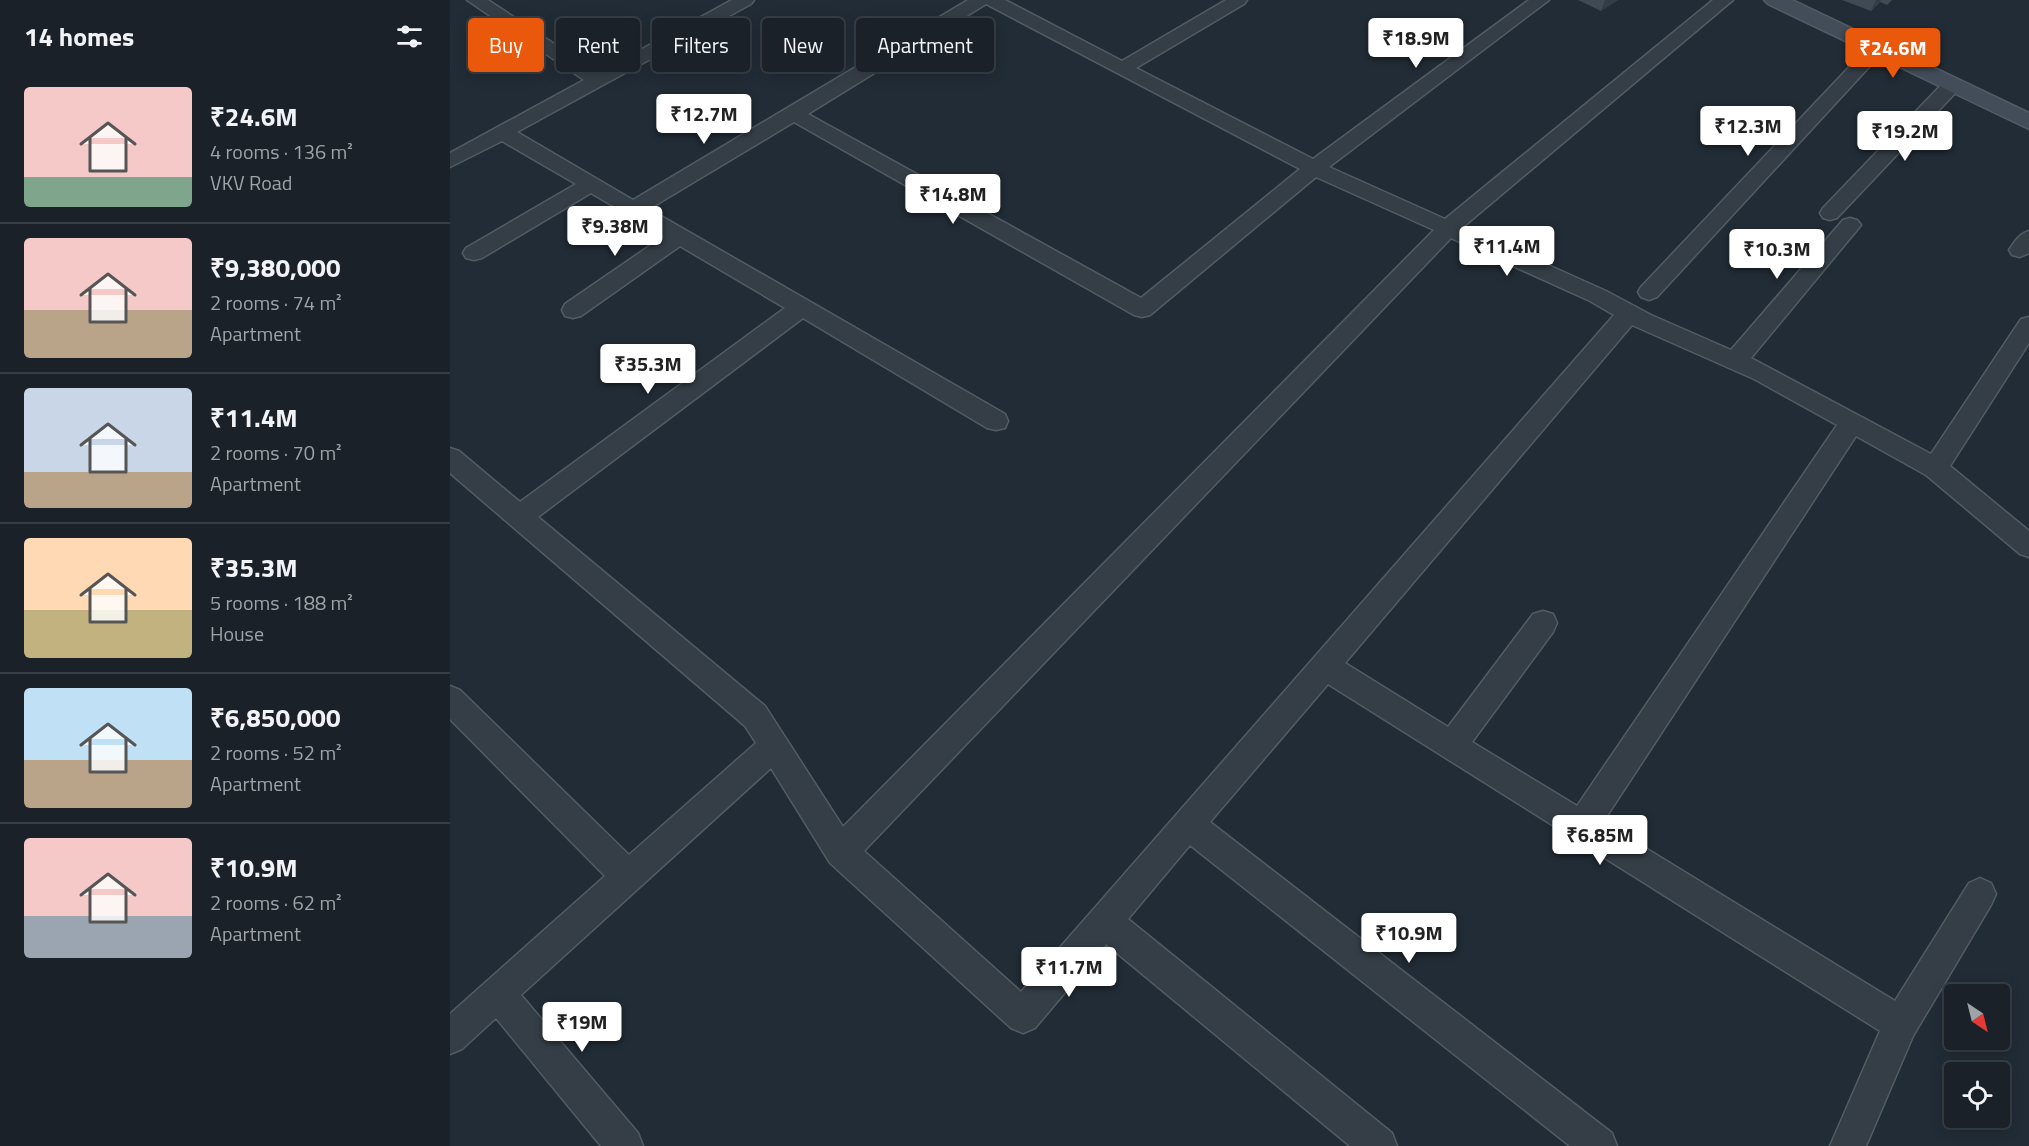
<!DOCTYPE html>
<html lang="en">
<head>
<meta charset="utf-8">
<style>
  body { margin:0; font-family:"Titillium Web",sans-serif; background:#272e34; color:#f1f3f6; height:100vh; display:flex; flex-direction:column; font-size:22px; white-space:nowrap }
  * { box-sizing:border-box; margin:0 }
  p { font-size:20px; color:#9fa3a8 }
  .icon { flex:none; width:33px; height:33px; fill:none; stroke:currentColor; stroke-width:2; stroke-linecap:round; stroke-linejoin:round }
  .map { position:relative; flex:1; overflow:hidden }
  .sheet { display:flex; flex-direction:column; background:#1a2128; width:450px }
  .sheet>* { flex:none }
  .banner { position:absolute; left:18px; top:18px; width:570px; height:54px; display:flex; gap:12px }
  .needle { width:39px; rotate:145deg }
  .buttons { position:absolute; left:1494px; top:984px; display:grid; gap:12px }
  .buttons a { display:grid; place-items:center; width:66px; height:66px; border-radius:6px; background:#1a2128; box-shadow:0 3px 15px #0003,0 0 0 2px #383e45; font-size:30px }
  .price { position:absolute; translate:-50% -51px; padding:0 14px; border-radius:6px; background:#fff; color:#222; font-size:20px; line-height:39px; filter:drop-shadow(0 2px 3px #0008) }
  .price::after { content:''; position:absolute; left:50%; top:36px; width:18px; height:14px; margin-left:-9px; background:inherit; clip-path:polygon(0 0,100% 0,50% 100%) }
  .price.active { background:#ea580c; color:#fff }
  ul { padding:0; list-style:none }
  li { display:flex; align-items:center; gap:18px; height:150px; padding:0 24px }
  li+li { border-top:2px solid #383e45 }
  li span { display:grid; place-items:center; flex:none; width:168px; height:120px; border-radius:6px; color:#555 }
  li>.icon { margin-inline-start:auto }
  span .icon { width:72px; height:72px; fill:#fffc; stroke-width:1 }
  li b { font-size:26px }
  h2 { display:flex; justify-content:space-between; align-items:center; height:72px; padding:0 24px; font-size:26px }
  .tag { padding:0 21px; border-radius:6px; background:#1a2128; box-shadow:0 3px 15px #0003,0 0 0 2px #383e45; font-size:21px; line-height:54px }
  .tag.active { background:#ea580c; color:#fff }
  main { display:flex; flex:1; min-height:0 }
  .map>svg:first-child { display:block }
</style>
</head>
<body>
<main>
<section class="sheet">
<h2>14 homes<svg class="icon" aria-label="filters" viewBox="0 0 24 24"><path d="M4 7h16M4 17h16"/><circle cx="9" cy="7" r="2"/><circle cx="15" cy="17" r="2"/></svg></h2>
<ul>
<li><span style="background:linear-gradient(#f6c9c9 75%,#7fa58c 0)"><svg class="icon" aria-label="home" viewBox="0 0 24 24"><path d="M3 11l9-7 9 7M6 9v11h12V9"/></svg></span><div><b>₹24.6M</b><p>4 rooms · 136 m²</p><p>VKV Road</p></div></li>
<li><span style="background:linear-gradient(#f6c9c9 60%,#b9a48a 0)"><svg class="icon" aria-label="home" viewBox="0 0 24 24"><path d="M3 11l9-7 9 7M6 9v11h12V9"/></svg></span><div><b>₹9,380,000</b><p>2 rooms · 74 m²</p><p>Apartment</p></div></li>
<li><span style="background:linear-gradient(#c9d6e8 70%,#b9a48a 0)"><svg class="icon" aria-label="home" viewBox="0 0 24 24"><path d="M3 11l9-7 9 7M6 9v11h12V9"/></svg></span><div><b>₹11.4M</b><p>2 rooms · 70 m²</p><p>Apartment</p></div></li>
<li><span style="background:linear-gradient(#ffd9b3 60%,#c2b280 0)"><svg class="icon" aria-label="home" viewBox="0 0 24 24"><path d="M3 11l9-7 9 7M6 9v11h12V9"/></svg></span><div><b>₹35.3M</b><p>5 rooms · 188 m²</p><p>House</p></div></li>
<li><span style="background:linear-gradient(#bfe0f5 60%,#b9a48a 0)"><svg class="icon" aria-label="home" viewBox="0 0 24 24"><path d="M3 11l9-7 9 7M6 9v11h12V9"/></svg></span><div><b>₹6,850,000</b><p>2 rooms · 52 m²</p><p>Apartment</p></div></li>
<li><span style="background:linear-gradient(#f6c9c9 65%,#9aa5b1 0)"><svg class="icon" aria-label="home" viewBox="0 0 24 24"><path d="M3 11l9-7 9 7M6 9v11h12V9"/></svg></span><div><b>₹10.9M</b><p>2 rooms · 62 m²</p><p>Apartment</p></div></li>
</ul>
</section>
<div class="map">
<svg width="1579" height="1146" viewBox="0 0 1579 1146">
  <rect width="100%" height="100%" fill="#222c36"/>
  <g fill="none" stroke-linecap="round" stroke-linejoin="round">
    <defs>
      <g id="minor">
        <path d="M17,0H38L148,73L282,0H304L301,4L67,132L183,200L518,0H555L672,61L776,0H797L794,4L686,68L863,159L1079,0H1099L879,167L995,219L1263,0H1283L1013,227L1156,291L1201,315L1281,350L1393,220L1400,218L1407,220L1411,225L1407,230L1301,358L1481,454L1571,319L1579,317V343L1500,466L1579,531V557L1570,554L1476,475L1406,436L1153,822L1445,1001L1519,883L1530,878L1541,883L1546,894L1541,905L1463,1036L1416,1146H1380L1430,1031L878,684L760,822L1162,1133L1167,1146H1120L740,845L678,919L942,1133L947,1146H900L656,944L585,1028L573,1033L561,1028L380,863L321,768L71,995L188,1133L193,1146H151L46,1018L12,1049L0,1054V1014L155,876L0,719V686L10,690L179,855L306,743L295,726L0,473V448L9,451L70,502L335,308L230,246L131,316L123,318L115,316L112,310L115,304L214,236L141,193L32,258L24,260L16,258L13,253L16,248L126,184L52,141L0,167V153L134,80ZM536,4L850,169L691,298L358,114ZM344,122L684,315L692,317L700,315L866,177L984,230L393,827L315,706L88,517L353,318L537,428L546,430L555,428L558,421L555,414L199,209ZM1001,238L1140,301L1164,315L571,992L414,851ZM1182,325L1304,379L1387,425L1127,806L1022,742L1103,632L1107,623L1103,614L1093,611L1083,614L998,727L895,663Z"/>
        <path d="M1426,44L1432,45L1435,49L1432,53L1207,297L1199,300L1191,297L1188,292L1191,287L1420,45Z"/>
        <path d="M1502,79L1509,81L1511,85L1509,89L1387,218L1380,220L1373,218L1370,213L1373,208L1495,81Z"/>
        <path d="M1579,231V253L1570,257L1562,255L1559,250C1565,241 1569,234 1579,231Z"/>
      </g>
      <path id="secondary" d="M1314,0H1342L1579,113V129L1318,4Z"/>
    </defs>
    <use href="#minor" stroke="#525c64" stroke-width="3"/>
    <use href="#secondary" stroke="#525c64" stroke-width="3"/>
    <use href="#minor" fill="#353e47" fill-rule="evenodd"/>
    <use href="#secondary" fill="#434d59" fill-rule="evenodd"/>
  </g>
  <g fill="#404a54">
    <path d="M1128,0H1168L1151,11Z"/>
    <path d="M1392,0H1442L1437,5L1430,2L1421,11Z"/>
  </g>
  <g fill="#343c45">
    <path d="M1155,0H1168L1151,11Z"/>
    <path d="M1426,0H1431L1421,11Z"/>
  </g>
</svg>
<div class="buttons">
<a><svg class="needle" viewBox="-14 -14 28 28"><path d="M0-13l5 13h-10z" fill="#e53935"/><path d="M0 13l5-13h-10z" fill="#9fa3a8"/></svg></a>
<a><svg class="icon" aria-label="locate" viewBox="0 0 24 24"><circle cx="12" cy="12" r="6"/><path d="M12 2v4M12 18v4M2 12h4M18 12h4"/></svg></a>
</div>
<b class="price" style="left:966px;top:69px">₹18.9M</b>
<b class="price active" style="left:1443px;top:79px">₹24.6M</b>
<b class="price" style="left:254px;top:145px">₹12.7M</b>
<b class="price" style="left:1298px;top:157px">₹12.3M</b>
<b class="price" style="left:1455px;top:162px">₹19.2M</b>
<b class="price" style="left:503px;top:225px">₹14.8M</b>
<b class="price" style="left:165px;top:257px">₹9.38M</b>
<b class="price" style="left:1057px;top:277px">₹11.4M</b>
<b class="price" style="left:1327px;top:280px">₹10.3M</b>
<b class="price" style="left:198px;top:395px">₹35.3M</b>
<b class="price" style="left:1150px;top:866px">₹6.85M</b>
<b class="price" style="left:959px;top:964px">₹10.9M</b>
<b class="price" style="left:619px;top:998px">₹11.7M</b>
<b class="price" style="left:132px;top:1053px">₹19M</b>
<div class="banner">
<a class="tag active">Buy</a>
<a class="tag">Rent</a>
<a class="tag">Filters</a>
<a class="tag">New</a>
<a class="tag">Apartment</a>
</div>
</div>
</main>
</body>
</html>
